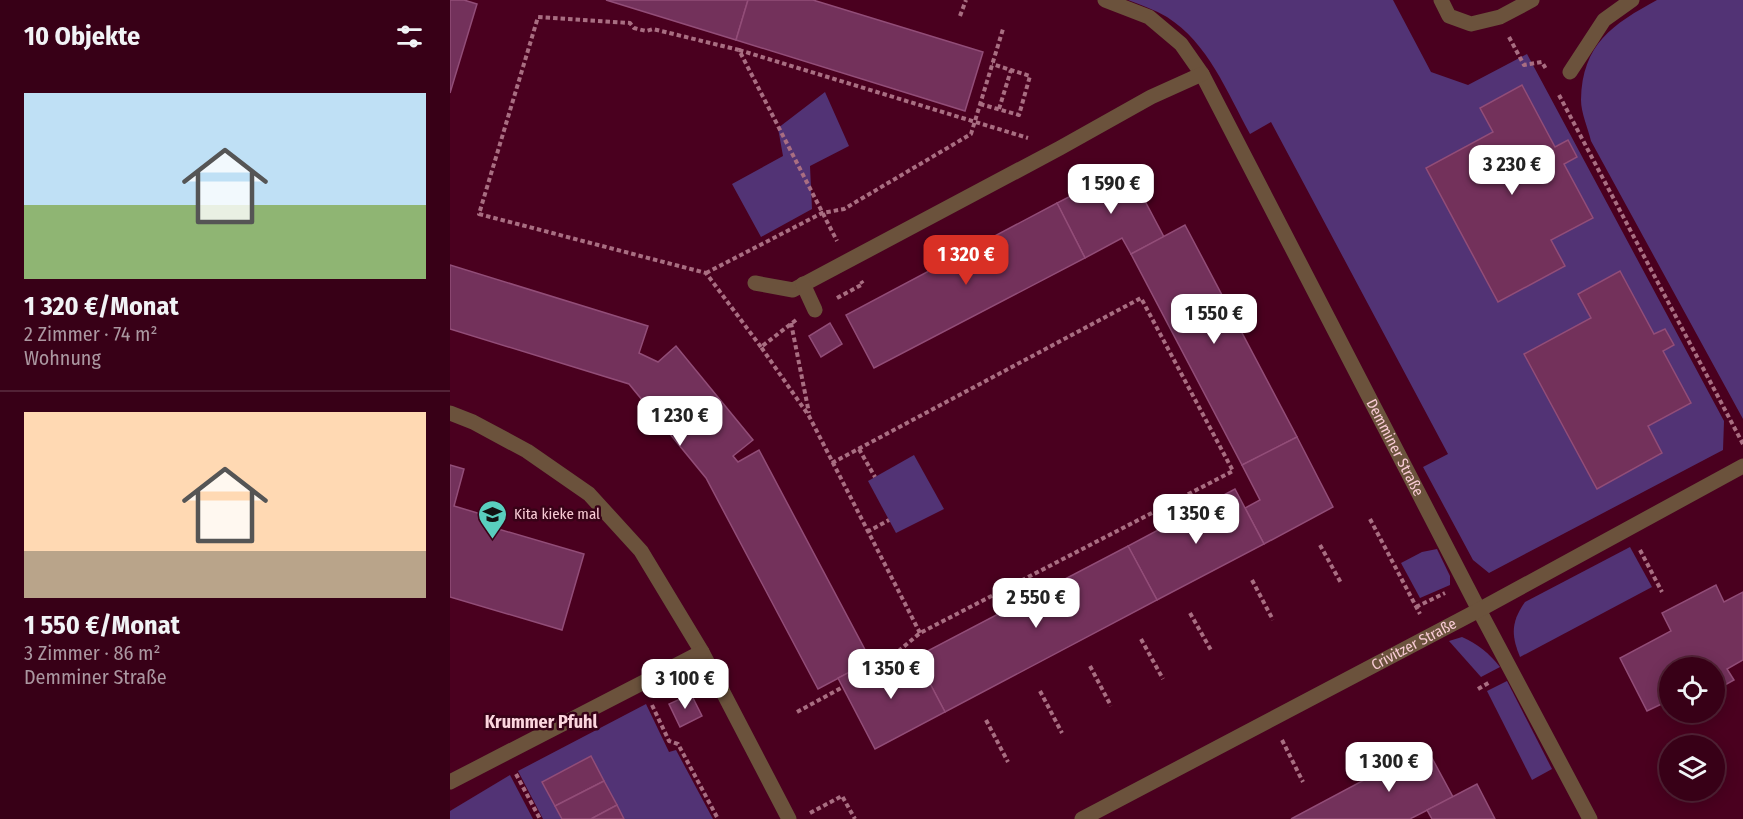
<!DOCTYPE html>
<html lang="de">
<head>
<meta charset="utf-8">
<style>
  body { margin:0; font-family:"Fira Sans Condensed",sans-serif; background:#430f24; color:#f1f3f6; height:100vh; display:flex; flex-direction:column; font-size:22px; white-space:nowrap }
  * { box-sizing:border-box; margin:0 }
  p { font-size:20px; color:#ab97a1 }
  .icon { flex:none; width:33px; height:33px; fill:none; stroke:currentColor; stroke-width:2; stroke-linecap:round; stroke-linejoin:round }
  .map { position:relative; flex:1; overflow:hidden }
  .panel { display:flex; flex-direction:column; background:#380017; width:450px }
  .panel>* { flex:none }
  .fabs { position:absolute; left:1209px; top:657px; display:grid; gap:12px }
  .fabs a { display:grid; place-items:center; width:66px; height:66px; border-radius:50%; background:#380017; box-shadow:0 3px 15px #0003,0 0 0 2px #522236; font-size:30px }
  .price { position:absolute; translate:-50% -51px; padding:0 14px; border-radius:12px; background:#fff; color:#222; font-size:20px; line-height:39px; filter:drop-shadow(0 2px 3px #0008) }
  .price::after { content:''; position:absolute; left:50%; top:36px; width:18px; height:14px; margin-left:-9px; background:inherit; clip-path:polygon(0 0,100% 0,50% 100%) }
  .price.on { background:#d93025; color:#fff }
  ul { padding:0; list-style:none }
  li { display:grid; align-content:center; gap:12px; height:318px; padding:0 24px }
  li+li { border-top:2px solid #522236 }
  li span { display:grid; place-items:center; height:186px; border-radius:0px; color:#555 }
  li>.icon { margin-inline-start:auto }
  span .icon { width:108px; height:108px; fill:#fffc; stroke-width:1 }
  li b { font-size:26px }
  h2 { display:flex; justify-content:space-between; align-items:center; height:72px; padding:0 24px; font-size:26px }
  main { display:flex; flex:1; min-height:0 }
  .map>svg:first-child { display:block }
</style>
</head>
<body>
<main>
<section class="panel">
<h2>10 Objekte<svg class="icon" aria-label="filters" viewBox="0 0 24 24"><path d="M4 7h16M4 17h16"/><circle cx="9" cy="7" r="2"/><circle cx="15" cy="17" r="2"/></svg></h2>
<ul>
<li><span style="background:linear-gradient(#bfe0f5 60%,#8fb573 0)"><svg class="icon" aria-label="home" viewBox="0 0 24 24"><path d="M3 11l9-7 9 7M6 9v11h12V9"/></svg></span><div><b>1 320 €/Monat</b><p>2 Zimmer · 74 m²</p><p>Wohnung</p></div></li>
<li><span style="background:linear-gradient(#ffd9b3 75%,#b9a48a 0)"><svg class="icon" aria-label="home" viewBox="0 0 24 24"><path d="M3 11l9-7 9 7M6 9v11h12V9"/></svg></span><div><b>1 550 €/Monat</b><p>3 Zimmer · 86 m²</p><p>Demminer Straße</p></div></li>
</ul>
</section>
<div class="map">
<svg width="1293" height="819" viewBox="0 0 1293 819">
  <rect width="100%" height="100%" fill="#4a001f"/>
  <g fill="#523375">
    <path d="M678,0H943L981,72L1018,85L1077,54L1274,421L1273,450L1039,573L1023,560L973,467L998,454L821,122L800,134C777,92 758,43 717,17C705,10 691,5 678,0Z"/>
    <path d="M1207,0H1293V419L1141,141C1138,128 1131,113 1131,100C1132,44 1163,24 1207,0Z"/>
    <path d="M375,92L399,146L360,166L362,209L311,237L282,184L333,156L328,128Z"/>
    <path d="M464,455L494,509L446,533L418,481Z"/>
    <path d="M1180,547L1202,587L1070,657C1061,635 1061,622 1075,602Z"/>
    <path d="M987,549L1000,576V585L970,598L951,563L972,552Z"/>
    <path d="M1012,637C1028,644 1039,653 1050,667L1031,677L999,641Z"/>
    <path d="M1057,681L1102,769L1082,780L1037,691Z"/>
    <path d="M196,704L219,752L226,750L263,819H93L68,771Z"/>
    <path d="M60,775L83,819H0V811Z"/>
  </g>
  <g fill="#73315b" stroke="#924d78" stroke-width="1.5">
    <path d="M0,0H14L27,4L0,93Z"/>
    <path d="M156,0H298L286,40Z"/>
    <path d="M298,0H363L533,52L515,111L286,40Z"/>
    <path d="M1072,85L1105,147L1118,140L1127,157L1114,164L1143,218L1101,240L1115,266L1048,302L976,168L1043,132L1030,108Z"/>
    <path d="M677,167L714,237L681,254L672,238L635,258L607,203Z"/>
    <path d="M607,203L635,258L424,368L396,315Z"/>
    <path d="M735,225L847,437L792,465L681,254Z"/>
    <path d="M0,265L198,326L189,353L208,362L226,346L303,440L283,456L288,462L309,450L421,661L368,689L256,478L179,384L0,329Z"/>
    <path d="M1170,271L1204,334L1215,329L1224,345L1213,351L1241,403L1198,426L1212,453L1147,489L1074,354L1141,318L1128,294Z"/>
    <path d="M380,323L392,344L371,357L359,336Z"/>
    <path d="M847,437L883,507L814,544L795,508L810,500L792,465Z"/>
    <path d="M0,465L14,469L4,506L41,517L38,526L134,554L112,630L0,597Z"/>
    <path d="M785,489L814,544L707,600L678,546Z"/>
    <path d="M678,546L707,600L495,712L466,657Z"/>
    <path d="M1266,585L1274,602L1293,592V660L1277,669L1284,680L1264,691V668H1220V700L1197,711L1170,658L1221,631L1212,613Z"/>
    <path d="M466,657L495,712L425,749L388,678L421,661L429,677Z"/>
    <path d="M241,694L252,716L230,727L219,704Z"/>
    <path d="M976,747L1003,797L960,819H841Z"/>
    <path d="M141,756L154,781L105,806L92,782Z"/>
    <path d="M154,781L167,805L141,819H112L105,806Z"/>
    <path d="M1027,784L1045,819H982L977,810Z"/>
    <path d="M167,805L174,819H141Z"/>
  </g>
  <g fill="none" stroke-linecap="round" stroke-linejoin="round">
    <g stroke="#a96e82" stroke-width="4" stroke-dasharray="4.5 3" stroke-linecap="butt">
      <path d="M510,16L516,0"/>
      <path d="M1059,37L1074,65L1092,62L1096,69"/>
      <path d="M289,50L578,138"/>
      <path d="M1109,95L1293,444"/>
      <path d="M530,104L569,115L580,76L542,64"/>
      <path d="M549,109L561,70"/>
      <path d="M256,273L372,213L394,209L521,134L553,29"/>
      <path d="M387,298L413,284L411,281"/>
      <path d="M346,320L311,347L359,416L470,633"/>
      <path d="M341,323L359,413"/>
      <path d="M311,347L256,273L29,214L88,17L180,23L184,28L196,31L203,29L289,50L387,241"/>
      <path d="M409,449L425,477"/>
      <path d="M382,463L691,298L783,471L470,633L426,670"/>
      <path d="M920,519L970,614"/>
      <path d="M417,532L439,520"/>
      <path d="M870,545L891,583"/>
      <path d="M1190,550L1212,592"/>
      <path d="M802,580L823,620"/>
      <path d="M966,607L995,593"/>
      <path d="M740,613L762,652"/>
      <path d="M691,639L713,679"/>
      <path d="M640,666L661,706"/>
      <path d="M1028,689L1040,682"/>
      <path d="M590,691L612,733"/>
      <path d="M202,705L219,741L228,744L268,819"/>
      <path d="M347,712L393,687"/>
      <path d="M536,720L558,762"/>
      <path d="M832,740L853,782"/>
      <path d="M66,774L90,819"/>
      <path d="M360,813L392,796L405,819"/>
    </g>
    <g stroke="#6b523c" stroke-width="15">
      <path id="s1" d="M655,0L699,17L731,44L752,74L1029,610L1140,819"/>
      <path d="M991,0L999,16L1021,24L1050,17L1082,0"/>
      <path d="M1120,72L1154,20L1182,0"/>
      <path d="M305,283L343,290L610,148L701,97L752,74"/>
      <path d="M353,284L365,310"/>
      <path d="M0,413L23,422L77,451L139,494L191,551L252,652L339,819"/>
      <path d="M0,782L252,652"/>
      <path id="s2" d="M632,819L1029,610L1293,466"/>
    </g>
  </g>
  <defs>
    <symbol id="school-pin" viewBox="-11 -11 22 30"><path d="M0 17L-7.5 6A9.5 9.5 0 1 1 7.5 6Z" fill="#59cebe" stroke="#380217"/><path d="M0-5L7-2L0 1L-7-2ZM-4 1L0 2.5L4 1V4Q0 6-4 4Z" fill="#111"/></symbol>
  </defs>
  <g fill-rule="evenodd">
    <use href="#school-pin" x="26" y="498" width="33" height="45"/>
  </g>
  <g text-anchor="middle" stroke-width="5" stroke-linejoin="round" paint-order="stroke">
    <g font-size="15" fill="#f9cbd5" stroke="#380217">
      <text dy="5" stroke="none"><textPath href="#s1" startOffset="546">Demminer Straße</textPath></text>
      <text dy="5" stroke="none"><textPath href="#s2" startOffset="375">Crivitzer Straße</textPath></text>
    </g>
    <g font-size="15" fill="#f9cbd5" stroke="#380217" text-anchor="start">
      <text x="64" y="519">Kita kieke mal</text>
    </g>
    <g font-size="18" font-weight="bold" fill="#fbd5dd" stroke="#380217">
      <text x="91" y="728">Krummer Pfuhl</text>
    </g>
  </g>
</svg>
<div class="fabs">
<a><svg class="icon" aria-label="locate" viewBox="0 0 24 24"><circle cx="12" cy="12" r="6"/><path d="M12 2v4M12 18v4M2 12h4M18 12h4"/></svg></a>
<a><svg class="icon" aria-label="layers" viewBox="0 0 24 24"><path d="M12 4l9 5-9 5-9-5zM3 14l9 5 9-5"/></svg></a>
</div>
<b class="price" style="left:1062px;top:196px">3 230 €</b>
<b class="price" style="left:661px;top:215px">1 590 €</b>
<b class="price on" style="left:516px;top:286px">1 320 €</b>
<b class="price" style="left:764px;top:345px">1 550 €</b>
<b class="price" style="left:230px;top:447px">1 230 €</b>
<b class="price" style="left:746px;top:545px">1 350 €</b>
<b class="price" style="left:586px;top:629px">2 550 €</b>
<b class="price" style="left:441px;top:700px">1 350 €</b>
<b class="price" style="left:235px;top:710px">3 100 €</b>
<b class="price" style="left:939px;top:793px">1 300 €</b>
</div>
</main>
</body>
</html>
